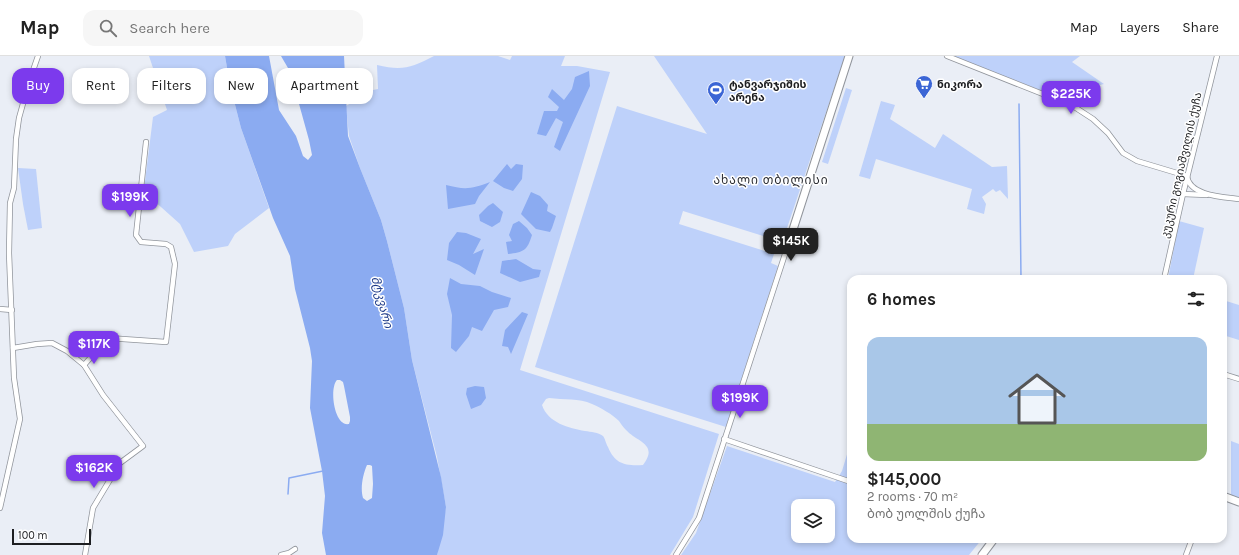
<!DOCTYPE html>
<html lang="en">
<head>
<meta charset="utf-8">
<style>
  body { margin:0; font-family:Karla,"Noto Sans Georgian",sans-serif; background:#f6f6f6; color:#222; height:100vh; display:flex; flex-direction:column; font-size:15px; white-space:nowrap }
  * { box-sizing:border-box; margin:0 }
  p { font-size:13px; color:#767676 }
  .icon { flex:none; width:22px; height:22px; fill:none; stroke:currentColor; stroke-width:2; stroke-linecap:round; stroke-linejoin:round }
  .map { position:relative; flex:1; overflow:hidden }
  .details { position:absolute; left:847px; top:219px; width:380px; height:268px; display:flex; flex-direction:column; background:#fff; border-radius:12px; box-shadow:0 2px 6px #0003 }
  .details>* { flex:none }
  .hud { position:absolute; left:12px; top:12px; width:380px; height:36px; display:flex; gap:8px }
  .tools { position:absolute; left:791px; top:443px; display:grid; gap:8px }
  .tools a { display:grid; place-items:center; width:44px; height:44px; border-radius:8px; background:#fff; box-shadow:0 2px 6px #0003; font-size:20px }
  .scale { position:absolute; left:12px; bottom:10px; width:79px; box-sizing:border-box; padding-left:4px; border:2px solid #1e1f22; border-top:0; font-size:11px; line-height:14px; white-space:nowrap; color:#1e1f22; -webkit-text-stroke:3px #fff; paint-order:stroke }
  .price { position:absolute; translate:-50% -34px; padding:0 9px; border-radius:8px; background:#7c3aed; color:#fff; font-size:13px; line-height:26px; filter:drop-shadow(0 1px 2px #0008) }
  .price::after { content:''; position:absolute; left:50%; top:24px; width:12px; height:9px; margin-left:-6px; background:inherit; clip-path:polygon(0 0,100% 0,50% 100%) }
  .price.on { background:#222; color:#fff }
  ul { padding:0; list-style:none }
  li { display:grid; align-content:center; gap:8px; height:212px; padding:0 20px }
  li span { display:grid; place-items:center; height:124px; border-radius:12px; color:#555 }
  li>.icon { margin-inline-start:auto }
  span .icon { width:72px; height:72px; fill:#fffc; stroke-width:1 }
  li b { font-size:17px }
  h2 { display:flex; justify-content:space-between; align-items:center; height:48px; padding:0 20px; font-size:17px }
  .chip { padding:0 14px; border-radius:12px; background:#fff; box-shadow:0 2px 6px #0003; font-size:14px; line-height:36px }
  .chip.on { background:#7c3aed; color:#fff }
  header { display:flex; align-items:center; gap:24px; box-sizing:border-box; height:56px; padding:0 20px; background:#fff; border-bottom:1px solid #e0e0e0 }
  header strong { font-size:19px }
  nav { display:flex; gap:22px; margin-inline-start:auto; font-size:14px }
  .search { width:280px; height:36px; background:#f6f6f6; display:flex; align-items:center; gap:10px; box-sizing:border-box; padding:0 14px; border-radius:12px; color:#767676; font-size:15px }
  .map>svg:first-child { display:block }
</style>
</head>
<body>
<header>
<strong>Map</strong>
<div class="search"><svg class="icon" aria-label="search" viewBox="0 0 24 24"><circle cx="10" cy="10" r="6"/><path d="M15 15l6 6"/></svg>Search here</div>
<nav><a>Map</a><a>Layers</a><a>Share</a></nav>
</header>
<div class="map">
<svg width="1239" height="499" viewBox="0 0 1239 499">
  <rect width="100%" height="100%" fill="#eaeef6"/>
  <g fill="#bed1fa" fill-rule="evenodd">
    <path d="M149,0H225L230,29L241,72L269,152L235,178L228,190L194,196L180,168L152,143L143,141L153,61L167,54Z"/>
    <path d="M434,0H498L510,4L512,0H565L561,10H577L610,16L520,314L719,378L693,461L670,499H437L446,451L437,401L412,304L404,252L387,185L381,164L360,112L349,80L346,50L373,34L378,33L377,9C402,15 411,12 434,0ZM549,342C564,344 579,342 592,348C601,352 612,358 619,365C621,368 623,371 626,374C637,386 659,388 643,409C625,410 615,408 608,391C606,388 605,382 603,380C598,376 591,376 585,375C569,372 548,367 542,349L546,343Z"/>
    <path d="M654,0H845L786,175L766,181L683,155L679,168L774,198L771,207L778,210L726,371L535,311L617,50L707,78Z"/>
    <path d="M952,0H1080L1072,6L1104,28L1055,40Z"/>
    <path d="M846,32L852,34L828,108L822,106Z"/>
    <path d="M881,45L895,49L890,63L935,92L943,78L992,111L1007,110L1008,143L1000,134L996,136L993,133L982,141L986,148L984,158L967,153L972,133L876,103L870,123L859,120Z"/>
    <path d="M18,112L36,113L42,172L28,174L23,148Z"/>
    <path d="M1179,165L1204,172L1193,223H1168Z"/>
    <path d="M1223,244L1239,249V284L1223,279Z"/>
    <path d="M851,385V483H982L969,499H681L696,477L727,390L835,426L842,415ZM798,450H828V480H798Z"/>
    <path d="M1231,385L1239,388V443L1231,440Z"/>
  </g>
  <g fill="#8babf1" fill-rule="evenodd">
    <path d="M225,0H269L279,54L296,80L303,100L308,104L312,99L309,84L291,19L288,12L281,0H344L348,80L360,112L381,164L387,185L404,252L412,304L441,421L446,451L443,479L437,499H326L322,477L325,440L322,415L310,352L312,305L310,292L295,233L290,200L273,162L241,72L230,29ZM337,324H340L343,326L344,330L350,361V365L349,368C334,371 329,332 337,324ZM367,409H370L372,410L373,428L372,442L367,445L363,442C360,432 363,418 367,409Z"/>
    <path d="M589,15L590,30L560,95L554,91L563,66L556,62L546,80L537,78L544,55H557L559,51L548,41L552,33L564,44L572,33L575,21Z"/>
    <path d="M507,108L511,113L516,108L523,109L522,123L513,135L504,132L493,125Z"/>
    <path d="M490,126L479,140L475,148L448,153L446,129C465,134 472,133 490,126Z"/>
    <path d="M531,136L540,140L548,149L547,155L556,160L552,172L550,176L536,173L521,158Z"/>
    <path d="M493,147L503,156L500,166L492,171L480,165L479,159L488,150Z"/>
    <path d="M519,165L527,172L532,179C527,195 524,196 508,198L506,186L512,185L509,179L513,168Z"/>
    <path d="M457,176L466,177L481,183L473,198L484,193L475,219L459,209L447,204L449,187Z"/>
    <path d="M516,203L533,213L541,214L539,221L520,226L500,217L502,205Z"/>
    <path d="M450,222L461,228L480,230L492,236L511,242L508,251L494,254L482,275L472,271L469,280L456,296L451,292L452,259L447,238Z"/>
    <path d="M522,256L528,258L511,298L508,291L502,290L505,274Z"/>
    <path d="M475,330L484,331L486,342L481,349L471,353L466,338L467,332Z"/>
  </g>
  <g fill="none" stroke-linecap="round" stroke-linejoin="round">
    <g stroke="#8babf1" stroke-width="1.5">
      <path d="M1019,48L1021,223"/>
      <path d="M288,438L289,422L323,415"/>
    </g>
    <defs>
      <g id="street">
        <path d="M947,0L1073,50L1093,63L1108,77L1123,97L1137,105L1187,120C1189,140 1224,141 1239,143"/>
        <path d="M1183,138L1207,139"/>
        <path d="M1164,223L1183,138L1217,0"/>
        <path d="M0,253L12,254"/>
        <path d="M13,292L37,288L52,287L67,295L84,309L103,339L143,390L120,407L93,452L85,499"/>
        <path d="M84,309L108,282L166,286L175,208L171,191L166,188L141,186L136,179L146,86"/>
        <path d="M1223,318L1239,323"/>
        <path d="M724,383L851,426"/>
        <path d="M0,452L20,363L14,322L9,197L10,147L14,132L16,83L19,62L29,26L38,0"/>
        <path d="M281,499L289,497L295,493"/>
        <path d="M676,499L699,462L787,192"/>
        <path d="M1186,499L1192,483"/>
      </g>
      <g id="secondary">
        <path d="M787,192L849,0"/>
        <path d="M1223,440L1239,446"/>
        <path d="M982,499L994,483"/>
      </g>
    </defs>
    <use href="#street" stroke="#91959c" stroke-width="6"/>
    <use href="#secondary" stroke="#91959c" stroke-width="9"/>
    <use href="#street" stroke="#fff" stroke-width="4.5"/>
    <use href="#secondary" stroke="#fff" stroke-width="7"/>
  </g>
  <defs>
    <symbol id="supermarket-pin" viewBox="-11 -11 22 30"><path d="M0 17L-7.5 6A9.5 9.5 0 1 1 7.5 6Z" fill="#3b65d5" stroke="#fff"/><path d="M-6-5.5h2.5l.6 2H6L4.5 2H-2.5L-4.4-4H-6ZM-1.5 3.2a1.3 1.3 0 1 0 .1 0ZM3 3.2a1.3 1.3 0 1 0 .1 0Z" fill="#fff"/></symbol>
    <symbol id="stadium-pin" viewBox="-11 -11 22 30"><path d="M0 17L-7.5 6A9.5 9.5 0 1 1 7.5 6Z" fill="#3b65d5" stroke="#fff"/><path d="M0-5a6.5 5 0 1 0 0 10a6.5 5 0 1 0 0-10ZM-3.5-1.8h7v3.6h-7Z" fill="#fff"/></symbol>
  </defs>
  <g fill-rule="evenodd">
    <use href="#supermarket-pin" x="914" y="18" width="20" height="27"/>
    <use href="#stadium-pin" x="706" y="24" width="20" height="27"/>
  </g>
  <g text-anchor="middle" stroke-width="3" stroke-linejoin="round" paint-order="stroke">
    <g font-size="11" font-weight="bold" fill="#1e1f22" stroke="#fff" text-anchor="start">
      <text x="729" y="32">ტანვარჯიშის<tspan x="729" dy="13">არენა</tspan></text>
      <text x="937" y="32">ნიკორა</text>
    </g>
    <g font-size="11" fill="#1e1f22" stroke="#fff">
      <text transform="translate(1181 109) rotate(-77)" y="4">კუკური გოგიაშვილის ქუჩა</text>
    </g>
    <g font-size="12" letter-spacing="1" fill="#2b2d33" stroke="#fff">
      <text x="771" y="128">ახალი თბილისი</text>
    </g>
    <g font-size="12" font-style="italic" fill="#1e3b8a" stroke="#fff">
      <text transform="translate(382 246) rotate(75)" y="4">მტკვარი</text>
    </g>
  </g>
</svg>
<div class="tools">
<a><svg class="icon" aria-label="layers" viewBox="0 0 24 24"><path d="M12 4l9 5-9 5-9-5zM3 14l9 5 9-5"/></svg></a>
</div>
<div class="scale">100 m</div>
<b class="price" style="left:1071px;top:59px">$225K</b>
<b class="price" style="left:130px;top:162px">$199K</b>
<b class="price on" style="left:791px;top:206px">$145K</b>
<b class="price" style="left:94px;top:309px">$117K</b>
<b class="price" style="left:740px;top:363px">$199K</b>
<b class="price" style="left:94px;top:433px">$162K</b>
<div class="hud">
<a class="chip on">Buy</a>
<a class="chip">Rent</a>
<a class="chip">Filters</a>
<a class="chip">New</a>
<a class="chip">Apartment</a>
</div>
<section class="details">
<h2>6 homes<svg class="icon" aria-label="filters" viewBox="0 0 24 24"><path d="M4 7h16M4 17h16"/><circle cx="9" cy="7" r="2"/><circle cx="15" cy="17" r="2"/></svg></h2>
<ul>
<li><span style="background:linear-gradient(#a9c7e8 70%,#8fb573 0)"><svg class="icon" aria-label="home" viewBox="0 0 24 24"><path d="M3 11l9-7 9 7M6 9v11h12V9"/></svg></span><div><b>$145,000</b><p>2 rooms · 70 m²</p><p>ბობ უოლშის ქუჩა</p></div></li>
</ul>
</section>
</div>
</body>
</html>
